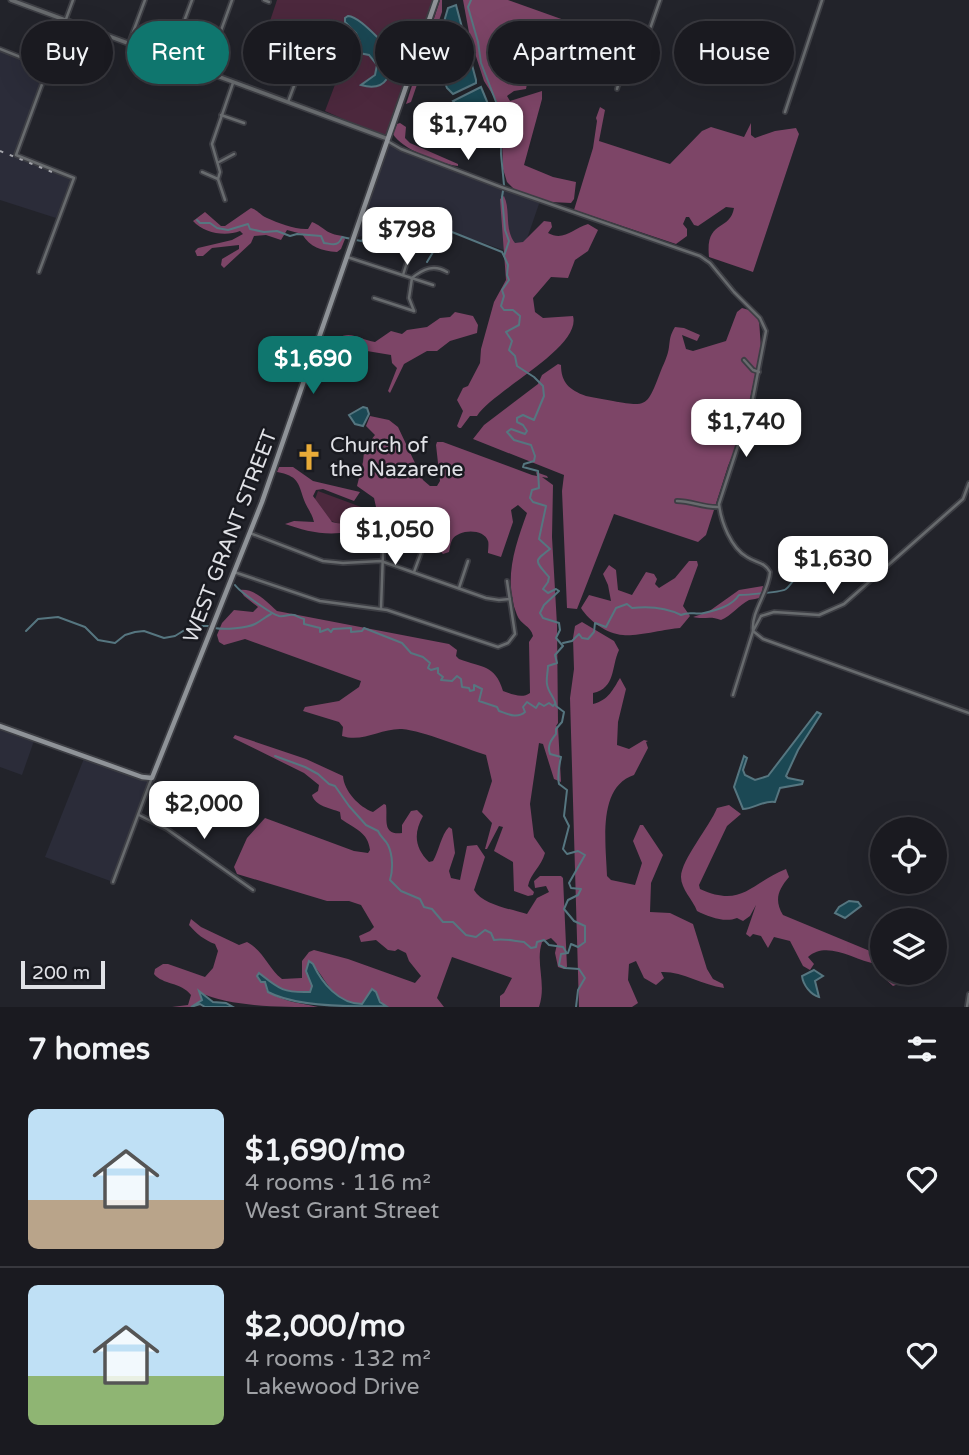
<!DOCTYPE html>
<html lang="en">
<head>
<meta charset="utf-8">
<style>
  body { margin:0; font-family:"Varela Round",sans-serif; background:#27272d; color:#f1f3f6; height:100vh; display:flex; flex-direction:column; font-size:26px; white-space:nowrap }
  * { box-sizing:border-box; margin:0 }
  p { font-size:23px; color:#9fa1a5 }
  .icon { flex:none; width:38px; height:38px; fill:none; stroke:currentColor; stroke-width:2; stroke-linecap:round; stroke-linejoin:round }
  .map { position:relative; height:1007px; overflow:hidden }
  .panel { display:flex; flex-direction:column; background:#1a1a20; flex:1 }
  .panel>* { flex:none }
  .guide { position:absolute; left:21px; top:21px; width:928px; height:63px; display:flex; gap:14px }
  .controls { position:absolute; left:870px; top:817px; display:grid; gap:14px }
  .controls a { display:grid; place-items:center; width:77px; height:77px; border-radius:50%; background:#1a1a20; box-shadow:0 7px 28px #0002,0 0 0 2px #38383e; font-size:35px }
  .scale { position:absolute; left:21px; bottom:18px; width:84px; box-sizing:border-box; padding-left:7px; border:4px solid #e0e1e6; border-top:0; font-size:19px; line-height:24px; white-space:nowrap; color:#e0e1e6; -webkit-text-stroke:5px #191a20; paint-order:stroke }
  .price { position:absolute; translate:-50% -60px; padding:0 16px; border-radius:14px; background:#fff; color:#222; font-size:23px; line-height:46px; filter:drop-shadow(0 2px 4px #0008) }
  .price::after { content:''; position:absolute; left:50%; top:42px; width:21px; height:16px; margin-left:-10px; background:inherit; clip-path:polygon(0 0,100% 0,50% 100%) }
  .price.active { background:#0f766e; color:#fff }
  ul { padding:0; list-style:none }
  li { display:flex; align-items:center; gap:21px; height:175px; padding:0 28px }
  li+li { border-top:2px solid #38383e }
  li span { display:grid; place-items:center; flex:none; width:196px; height:140px; border-radius:10px; color:#555 }
  li>.icon { margin-inline-start:auto }
  span .icon { width:84px; height:84px; fill:#fffc; stroke-width:1 }
  li b { font-size:30px }
  h2 { display:flex; justify-content:space-between; align-items:center; height:84px; padding:0 28px; font-size:30px }
  .tag { padding:0 24px; border-radius:32px; background:#1a1a20; box-shadow:0 7px 28px #0002,0 0 0 2px #38383e; font-size:24px; line-height:63px }
  .tag.active { background:#0f766e; color:#fff }
  .map>svg:first-child { display:block }
</style>
</head>
<body>
<div class="map">
<svg width="969" height="1007" viewBox="0 0 969 1007">
  <rect width="100%" height="100%" fill="#22232a"/>
  <g fill="#2b2c39">
    <path d="M0,49L48,68L14,154L72,176L56,218L0,200Z"/>
    <path d="M387,141L540,201L521,256L420,221L354,238Z"/>
    <path d="M0,726L35,738L22,775L0,767Z"/>
    <path d="M85,756L142,777L152,778L113,882L45,857Z"/>
  </g>
  <g fill="#4c283d">
    <path d="M277,0H436L388,139L325,111L347,53L269,24Z"/>
    <path d="M318,491L388,517L386,527L358,531L310,513Z"/>
  </g>
  <g fill="#7d4567">
    <path d="M440,0H442V12L411,102L406,104Z"/>
    <path d="M463,0H508L609,36L607,38L572,25H564L554,46L557,60L571,58L586,61L587,64C561,90 523,55 492,65L493,70L499,75L527,84L526,89L514,91L507,96L510,101L542,91V99L524,165L553,177L576,182L574,199L571,203L551,202L515,190L507,182L503,169L501,108L484,81L470,38Z"/>
    <path d="M600,107L605,110L599,141L670,164L702,131L711,127L744,137L751,123V135L755,138L775,131L796,128L799,134L753,272L709,257C705,219 730,232 734,208L726,207L698,226L694,225L689,217H686L683,224L687,229V236L676,244L574,210L593,148L597,121L596,118Z"/>
    <path d="M400,123L406,127L405,138L410,143L458,164V166C441,164 401,149 393,134L397,124Z"/>
    <path d="M504,196C511,211 504,229 515,243L523,242L544,221L551,222L552,227L548,233C564,242 573,228 588,224L598,230L588,251L575,260L568,278L551,277L533,298L535,312L543,318L573,316C582,348 492,391 477,416H470L461,428H459L457,426L463,411L457,400L463,388L468,386L480,363L481,349L494,302L506,280L500,199Z"/>
    <path d="M251,208C258,210 260,215 267,218C278,223 296,230 308,229L312,222C326,228 325,234 343,236L345,239L341,249L337,252C321,251 310,247 302,234L287,230L281,240L266,235L254,236L251,243L224,268L221,265L222,259L239,249V245L212,248L203,256H197L195,251L198,248L232,240L243,234L240,231C225,237 204,233 193,221L205,212L221,226H225Z"/>
    <path d="M742,308L749,310L759,320L761,348L744,427L728,466L706,535L698,542L614,514L577,609L567,608L562,491L564,475L473,439L484,425L538,384L542,375L558,364L561,365C561,382 569,390 586,396C594,398 604,399 613,401C647,407 647,407 660,373C663,365 668,356 669,347C670,339 670,335 675,327L684,328L700,335L697,341L682,335L686,349L693,351L726,341L737,312Z"/>
    <path d="M455,312L473,316L478,325L477,333L450,341L437,351H427L404,364L390,393L388,391L397,368L392,363L391,355L361,350L347,354L336,346L338,338C351,330 361,340 375,342L391,331L402,334L407,330L427,327L440,318L450,317Z"/>
    <path d="M370,416L389,420L398,427L423,480L430,486H437L440,481L436,445L437,442H443L532,475L537,476L536,472L547,476L548,478L542,477L553,485L552,537L557,625L558,723L556,726L558,727L561,782L554,779L543,744L539,743L530,804L534,837L545,853C541,867 530,874 528,886L534,892L533,895L528,896L514,891L513,862L494,851L503,827L499,826L487,849H485L492,823L482,812L492,781L486,755C464,748 424,731 402,729C381,728 363,743 342,736L343,727L339,722L303,711L305,707L339,701L359,687L361,681L245,639L224,645L219,642L217,635L222,623L234,610L253,612L258,607L244,596L240,590C254,588 267,602 277,611L449,644L457,650L456,656L459,659C482,668 495,664 503,691C512,694 522,699 530,693L529,642L533,636C531,626 520,624 517,615C503,580 515,546 527,513L518,505L511,510L513,522L501,557L488,553C488,552 489,542 488,541C484,528 458,529 452,540C450,544 450,548 449,552L443,554L439,550L443,535L441,525C425,514 400,514 382,522C379,523 376,527 373,528C364,532 349,533 340,533C321,535 302,530 285,524L294,521L314,522C312,513 307,508 304,500C298,482 298,476 277,472L279,467H293L313,481L360,492L354,501L323,489L316,490L313,496L332,522C358,528 357,520 376,507L374,498L357,486L363,462L365,441L371,440L375,435L366,426Z"/>
    <path d="M689,561H697L698,565L683,606L690,616L680,628C666,629 634,637 623,635C607,634 589,621 581,608L589,595L611,601L608,585L603,574L609,565L616,570L618,590L632,595L646,572L654,574L657,579L655,584L659,588L675,578Z"/>
    <path d="M763,586L761,597C757,599 753,599 749,600C739,605 731,616 721,620C709,615 705,620 693,617L708,612L739,590Z"/>
    <path d="M582,622L614,641L619,650C611,667 616,688 593,693V704C609,700 613,689 620,678L626,689L618,722L617,745L629,749L644,740L648,741L646,742L648,748L634,775C597,787 606,844 607,876L611,880L635,885L642,863L633,841L640,825H643L663,855L651,883L650,912L670,913L693,924L707,969L713,979L723,984L724,988C702,985 682,971 661,972L664,978L656,985L644,978L636,961L629,964L628,980L638,1003L632,1007H579L570,698L574,669L573,638L575,626Z"/>
    <path d="M235,735L306,759L343,776C344,791 359,807 373,812L384,804L386,805C388,817 381,836 402,833V825L411,811L417,810L423,816C413,834 415,848 429,862L433,861C439,851 441,835 449,827L452,829L455,853L449,871L451,878L460,880L467,846L477,845L485,857L474,890C483,905 511,909 527,914L537,898L549,892L546,886L535,888L534,881L540,876H561L563,878L567,967L564,969L558,967L555,953L557,944L551,938L542,942C535,963 547,984 539,1007H500V996L504,993L512,978L452,957L437,998L444,1007H385L372,989L362,1004C332,1006 325,974 309,961L306,971L312,986L310,992C283,992 279,990 259,973L257,976L261,982H265L267,991C283,1002 300,1003 318,1007C280,1007 230,1007 199,992L202,1000L191,1007H172L188,1005L191,995C181,982 163,985 154,974L155,969L163,964H168L205,977L213,968L218,951L215,944C204,940 197,934 189,925L191,919L201,927L239,945L247,942C264,951 268,968 282,979L302,978V961L309,952L314,950L348,959L415,983L421,976L409,961L406,953L398,949L395,951L388,950L376,940L361,942L359,936L370,931L374,927L361,905L349,901H327L237,874L234,867L247,838L265,818L354,851L368,853L370,850C368,832 355,829 341,819L340,812C330,808 315,806 312,795L318,791L319,785L304,773L233,738Z"/>
    <path d="M729,805L741,814L727,826L699,885L700,889C742,908 749,884 786,869L789,877C778,890 774,900 783,915L882,956V973H899L898,984L893,986L882,976L876,964C854,960 827,940 808,957L814,964L810,970L803,966L790,941L774,937L768,948L761,936L753,934L750,937L746,934L756,905L750,916L743,921L737,918C725,923 709,917 697,911C693,900 681,889 681,877C681,860 710,826 717,808Z"/>
  </g>
  <g fill="#1b4854" stroke="#567680" stroke-width="2">
    <path d="M456,5L476,80V83L453,94L447,88L443,78L447,60L443,25L448,8Z"/>
    <path d="M348,16C361,17 380,42 392,50C394,72 387,93 361,85L375,75L377,65L369,55L354,52L360,42L356,33L345,22V18Z"/>
    <path d="M481,87L488,104L484,110L462,111L453,101Z"/>
    <path d="M363,407L367,408L369,414L363,426L355,424L349,415Z"/>
    <path d="M817,712L821,714L798,750L786,776L788,778L803,781L802,784L780,788L775,802C763,800 754,809 743,809L734,787L744,756L747,758L743,770L745,775L755,780L768,776Z"/>
    <path d="M849,901L858,902L861,906L845,918L835,913L839,907Z"/>
    <path d="M309,961L313,964C322,983 339,1004 362,1004L372,989L376,992L380,1002L386,1006C353,1007 296,1007 268,992L265,982H261L257,976L259,973C279,989 283,993 310,992L312,986L306,971Z"/>
    <path d="M814,970L823,976L815,981L819,997C811,995 803,985 802,976Z"/>
    <path d="M199,991L213,1002L226,1003L233,1007H205L200,1004L191,1007L202,1000Z"/>
  </g>
  <g fill="none" stroke-linecap="round" stroke-linejoin="round">
    <g stroke="#567680" stroke-width="2">
      <path d="M471,0L468,7L478,42L481,63L498,107L501,120V154L504,185L502,197L505,230L509,241L504,256L508,265L507,275L509,280L502,290L504,296L501,306L504,310H513L520,316L519,325L506,332L512,341L509,350L515,356L517,366L534,377L543,386L544,396L534,420L523,415L517,418V422L523,425L527,431L525,434L511,429L507,432L514,440L531,445L535,456L534,461L524,464L523,467L538,471L539,488L532,490L530,498L533,502L546,506L539,539L550,549C534,561 534,560 549,577L548,582L543,589L548,593L556,589L559,591L544,605L540,613L543,618L559,623L560,630L556,638L563,646L555,655L557,663L548,666C548,671 546,679 547,684C548,693 555,697 556,706L564,712L562,722L556,729V734C551,740 547,746 550,754L561,757C559,766 557,775 559,784L567,790L564,816L569,826L563,849L567,854L578,851L585,855L569,883L571,888L581,889L578,895L568,900L564,909L574,921L585,926V942L578,947L571,944L568,953L561,954L559,965L565,968L579,969L585,978L578,990L576,1007"/>
      <path d="M197,220L200,223H210L217,228L228,230L248,224L250,229L264,232L277,231L290,236L297,234L321,236L324,243C333,244 338,247 342,237L361,241L375,234L384,233L412,222H423L432,227L438,226L442,233H446"/>
      <path d="M427,262L444,234L452,232L502,252L504,256"/>
      <path d="M235,585C239,591 271,614 279,616C285,617 288,614 294,615C297,616 300,618 304,619V624L320,628V632L328,629L331,632L333,629L351,628V632L362,631L364,628L402,643L411,653L423,657L430,663L428,668L431,670L438,668V673L443,677L441,680L452,681L457,676L461,679L462,687L469,688L470,691L474,690V685L482,689L479,701L497,707L499,711C508,714 517,719 525,712L523,707L527,702L536,708L539,703L544,706L549,703L553,706L555,704"/>
      <path d="M215,628C224,630 247,628 255,624C261,621 265,617 271,614"/>
      <path d="M26,631L38,619L58,617L85,627L98,640L115,643L125,635L135,632L144,631L164,638L175,636L191,626H210"/>
      <path d="M563,643L572,641L579,634L582,638L588,639L594,632L595,623L606,627L616,608L627,604L632,608C650,606 665,607 681,615C689,611 696,615 704,613C717,610 732,606 739,595C744,595 784,592 786,589C789,587 791,583 794,580L806,579L813,581L820,573"/>
      <path d="M275,756L305,767L318,774L329,784L335,786L349,806L366,825L378,831C381,838 385,839 388,845C393,855 393,871 390,880L401,891L420,899L424,907L432,909L443,922H453L466,935L476,937L485,930L491,933L494,940C504,938 513,941 524,942L531,948L536,947L537,942L544,940L549,945L563,947L566,952"/>
    </g>
    <defs>
      <g id="minor">
        <path d="M264,0L269,2"/>
        <path d="M129,43L145,0"/>
        <path d="M0,49L48,68"/>
        <path d="M170,59L192,0"/>
        <path d="M206,72L232,0"/>
        <path d="M617,89C619,78 631,78 636,69L660,0"/>
        <path d="M288,102L306,54L340,63"/>
        <path d="M785,112L822,0"/>
        <path d="M221,115L244,123"/>
        <path d="M389,142L401,149L501,187L700,256L710,263L734,292L760,318L766,331L752,403L719,504C721,522 731,548 747,557C756,563 765,562 770,572C769,592 751,611 753,631L763,639L969,713"/>
        <path d="M219,162L234,154"/>
        <path d="M202,172L218,179"/>
        <path d="M225,200L218,179L220,172L212,144L233,83"/>
        <path d="M347,257L433,285"/>
        <path d="M39,272L74,178L16,155L73,0"/>
        <path d="M403,275L408,259"/>
        <path d="M374,298L414,311"/>
        <path d="M414,311L409,298L412,278C423,269 434,264 447,272"/>
        <path d="M744,360L753,370L759,372"/>
        <path d="M723,433L732,439L720,437Z"/>
        <path d="M677,501C692,501 704,508 719,507"/>
        <path d="M380,527L383,553L381,608"/>
        <path d="M250,533L323,561L343,563L381,561L486,598L499,600L510,599"/>
        <path d="M234,572L320,601L387,610L498,647L508,643L515,634L507,581"/>
        <path d="M414,572L424,545"/>
        <path d="M459,588L468,561"/>
        <path d="M733,695L753,631L761,616L774,612L819,615L844,604L963,499L969,483"/>
        <path d="M139,815L167,829L253,890"/>
        <path d="M113,882L151,780"/>
        <path d="M967,1007L969,994"/>
      </g>
      <path id="tertiary" d="M11,0L388,139"/>
      <path id="secondary" d="M0,726L142,777L152,778L262,502L436,0"/>
    </defs>
    <use href="#minor" stroke="#3d3e44" stroke-width="6"/>
    <use href="#tertiary" stroke="#3d3e44" stroke-width="7"/>
    <use href="#secondary" stroke="#3d3e44" stroke-width="8"/>
    <use href="#minor" stroke="#686b6e" stroke-width="2.5"/>
    <use href="#tertiary" stroke="#686b6e" stroke-width="3.5"/>
    <use href="#secondary" stroke="#8f9398" stroke-width="4.5"/>
    <path stroke="#a3a4aa" stroke-width="2" stroke-dasharray="3.5 7" stroke-linecap="butt" d="M0,151L52,172"/>
  </g>
  <defs>
    <symbol id="church-bare" viewBox="-9 -9 18 18"><path d="M-1.2-6h2.4v3.5h3.3v2.4h-3.3V6h-2.4V-.1h-3.3v-2.4h3.3Z" fill="#e9ab38" stroke="#191a20" stroke-width="2.5" paint-order="stroke"/></symbol>
  </defs>
  <g fill-rule="evenodd">
    <use href="#church-bare" x="290" y="438" width="38" height="38"/>
  </g>
  <g text-anchor="middle" stroke-width="5" stroke-linejoin="round" paint-order="stroke">
    <g font-size="21" fill="#e0e1e6" stroke="#191a20" text-anchor="start">
      <text x="330" y="452">Church of<tspan x="330" dy="24">the Nazarene</tspan></text>
    </g>
    <g font-size="21" fill="#e0e1e6" stroke="#191a20">
      <text transform="translate(230 536) rotate(-69)" y="7">WEST GRANT STREET</text>
    </g>
  </g>
</svg>
<div class="controls">
<a><svg class="icon" aria-label="locate" viewBox="0 0 24 24"><circle cx="12" cy="12" r="6"/><path d="M12 2v4M12 18v4M2 12h4M18 12h4"/></svg></a>
<a><svg class="icon" aria-label="layers" viewBox="0 0 24 24"><path d="M12 4l9 5-9 5-9-5zM3 14l9 5 9-5"/></svg></a>
</div>
<div class="scale">200 m</div>
<b class="price" style="left:468px;top:162px">$1,740</b>
<b class="price" style="left:407px;top:267px">$798</b>
<b class="price active" style="left:313px;top:396px">$1,690</b>
<b class="price" style="left:746px;top:459px">$1,740</b>
<b class="price" style="left:395px;top:567px">$1,050</b>
<b class="price" style="left:833px;top:596px">$1,630</b>
<b class="price" style="left:204px;top:841px">$2,000</b>
<div class="guide">
<a class="tag">Buy</a>
<a class="tag active">Rent</a>
<a class="tag">Filters</a>
<a class="tag">New</a>
<a class="tag">Apartment</a>
<a class="tag">House</a>
</div>
</div>
<section class="panel">
<h2>7 homes<svg class="icon" aria-label="filters" viewBox="0 0 24 24"><path d="M4 7h16M4 17h16"/><circle cx="9" cy="7" r="2"/><circle cx="15" cy="17" r="2"/></svg></h2>
<ul>
<li><span style="background:linear-gradient(#bfe0f5 65%,#b9a48a 0)"><svg class="icon" aria-label="home" viewBox="0 0 24 24"><path d="M3 11l9-7 9 7M6 9v11h12V9"/></svg></span><div><b>$1,690/mo</b><p>4 rooms · 116 m²</p><p>West Grant Street</p></div><svg class="icon" aria-label="heart" viewBox="0 0 24 24"><path d="M12 20l-8-8c-3-5 5-10 8-4 3-6 11-1 8 4z"/></svg></li>
<li><span style="background:linear-gradient(#bfe0f5 65%,#8fb573 0)"><svg class="icon" aria-label="home" viewBox="0 0 24 24"><path d="M3 11l9-7 9 7M6 9v11h12V9"/></svg></span><div><b>$2,000/mo</b><p>4 rooms · 132 m²</p><p>Lakewood Drive</p></div><svg class="icon" aria-label="heart" viewBox="0 0 24 24"><path d="M12 20l-8-8c-3-5 5-10 8-4 3-6 11-1 8 4z"/></svg></li>
</ul>
</section>
</body>
</html>
